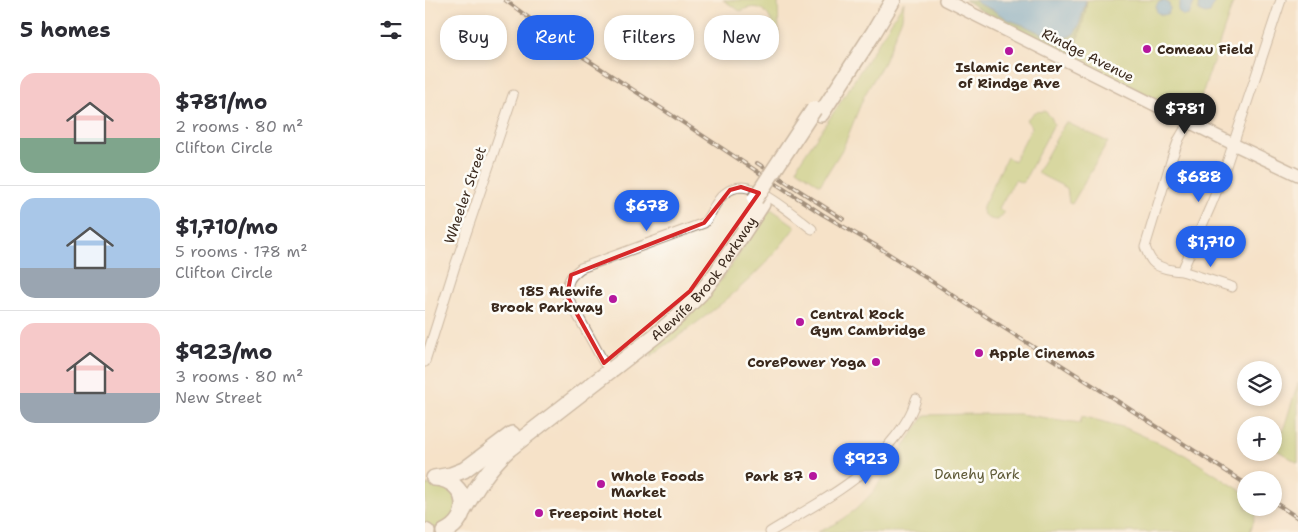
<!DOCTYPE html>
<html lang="en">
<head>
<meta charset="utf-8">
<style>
  body { margin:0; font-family:"Shantell Sans",sans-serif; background:#f7f7f7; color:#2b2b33; height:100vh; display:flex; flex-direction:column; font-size:19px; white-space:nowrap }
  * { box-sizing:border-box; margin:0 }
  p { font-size:16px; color:#7c7c81 }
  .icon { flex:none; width:28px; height:28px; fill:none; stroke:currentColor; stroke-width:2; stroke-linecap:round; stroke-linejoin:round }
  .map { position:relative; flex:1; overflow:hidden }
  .sheet { display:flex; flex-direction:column; background:#fff; width:425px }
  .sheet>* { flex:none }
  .top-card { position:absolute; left:15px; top:15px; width:475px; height:45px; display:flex; gap:10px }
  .controls { position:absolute; left:812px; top:361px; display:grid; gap:10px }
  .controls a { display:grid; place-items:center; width:45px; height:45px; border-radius:50%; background:#fff; box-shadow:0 2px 8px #0003; font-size:25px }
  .price { position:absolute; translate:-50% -42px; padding:0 11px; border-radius:18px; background:#2563eb; color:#fff; font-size:16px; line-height:32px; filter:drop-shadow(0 1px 2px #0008) }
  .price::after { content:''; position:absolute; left:50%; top:30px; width:15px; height:11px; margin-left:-8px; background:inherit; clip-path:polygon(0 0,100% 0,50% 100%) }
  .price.selected { background:#222; color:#fff }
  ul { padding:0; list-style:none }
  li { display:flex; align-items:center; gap:15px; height:125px; padding:0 20px }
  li+li { border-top:1px solid #e1e1e2 }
  li span { display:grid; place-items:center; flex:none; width:140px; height:100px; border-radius:15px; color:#555 }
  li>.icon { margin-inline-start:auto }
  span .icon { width:60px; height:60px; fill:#fffc; stroke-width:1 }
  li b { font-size:21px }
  h2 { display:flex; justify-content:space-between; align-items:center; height:60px; padding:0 20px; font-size:21px }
  .chip { padding:0 18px; border-radius:20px; background:#fff; box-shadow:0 2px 8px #0003; font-size:18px; line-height:45px }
  .chip.selected { background:#2563eb; color:#fff }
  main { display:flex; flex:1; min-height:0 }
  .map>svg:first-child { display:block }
</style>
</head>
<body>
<main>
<section class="sheet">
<h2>5 homes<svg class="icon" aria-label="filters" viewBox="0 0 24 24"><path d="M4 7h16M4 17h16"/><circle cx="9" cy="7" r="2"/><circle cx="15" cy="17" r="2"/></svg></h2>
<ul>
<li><span style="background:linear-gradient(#f6c9c9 65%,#7fa58c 0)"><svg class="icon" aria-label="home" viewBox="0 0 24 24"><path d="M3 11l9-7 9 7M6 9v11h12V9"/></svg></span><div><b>$781/mo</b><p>2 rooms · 80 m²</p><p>Clifton Circle</p></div></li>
<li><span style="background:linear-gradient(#a9c7e8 70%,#9aa5b1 0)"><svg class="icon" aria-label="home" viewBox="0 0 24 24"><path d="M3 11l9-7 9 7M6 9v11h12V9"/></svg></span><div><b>$1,710/mo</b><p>5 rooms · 178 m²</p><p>Clifton Circle</p></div></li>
<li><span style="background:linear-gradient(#f6c9c9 70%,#9aa5b1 0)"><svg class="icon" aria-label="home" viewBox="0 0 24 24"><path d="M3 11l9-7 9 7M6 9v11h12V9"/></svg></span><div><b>$923/mo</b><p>3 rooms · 80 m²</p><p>New Street</p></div></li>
</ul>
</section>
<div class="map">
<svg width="873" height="532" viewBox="0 0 873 532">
  <rect width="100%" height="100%" fill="#fdfcf7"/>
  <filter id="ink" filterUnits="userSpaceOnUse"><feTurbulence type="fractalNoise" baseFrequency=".02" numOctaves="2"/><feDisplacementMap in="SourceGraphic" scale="10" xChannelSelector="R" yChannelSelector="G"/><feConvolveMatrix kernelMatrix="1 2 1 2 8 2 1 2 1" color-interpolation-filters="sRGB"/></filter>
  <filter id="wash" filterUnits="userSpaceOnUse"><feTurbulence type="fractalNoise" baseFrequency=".0096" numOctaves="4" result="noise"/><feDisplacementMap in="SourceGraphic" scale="20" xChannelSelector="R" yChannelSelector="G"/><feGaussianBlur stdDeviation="1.12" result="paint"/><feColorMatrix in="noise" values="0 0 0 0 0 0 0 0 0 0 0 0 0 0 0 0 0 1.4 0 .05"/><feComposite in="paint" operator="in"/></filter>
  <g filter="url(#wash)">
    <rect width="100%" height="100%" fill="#f5e2c8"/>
    <g fill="#b3cb70" stroke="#777a47">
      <path d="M298,0H353L354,34L352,35C344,16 341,0 315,11Z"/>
      <path d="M662,0H809L769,118L645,56L656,30L661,8Z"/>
      <path d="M479,2L477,18L459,62L439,96L418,148L395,185L372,169L374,163L411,109Z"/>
      <path d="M620,111L626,117L629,124L598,183L590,180L574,208L579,213L573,220C564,220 556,217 558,206L582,157L589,161L607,127L601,120L610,112Z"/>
      <path d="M640,123H643L683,142L647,204L644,203L642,188L612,173Z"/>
      <path d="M346,209L369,225L370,227C355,248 337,268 318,285C290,311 257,333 226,356L227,349C251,329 273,309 293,284C312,260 326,233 346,209Z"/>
      <path d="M873,383V463L852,450Z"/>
      <path d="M547,414H595L655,423L657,416L701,428L760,455L821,494V508H833L825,532H393L410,524L430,510L448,492L500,415Z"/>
      <path d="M10,483L30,493L32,515C20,525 17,532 0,526V486Z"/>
    </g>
    <path fill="#8eaf62" stroke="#646c40" d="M540,0H550L554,4L568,10L582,19L601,26L624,37L635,40C639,37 643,37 647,35C655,30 658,9 661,0C661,19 653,37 645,56L560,13Z"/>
    <g fill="#5aa1d0" stroke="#4a6677">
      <path d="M550,0H661C658,9 655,30 647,35C643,37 639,37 635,40L624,37L601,26L582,19L568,10L554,4Z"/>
      <path d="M756,0H770L767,8L764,15L758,16L753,11L754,6Z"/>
      <path d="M773,0H790L785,13L780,14C769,10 775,8 773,0Z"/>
      <circle cx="738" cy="8" r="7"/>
    </g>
  </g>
  <g filter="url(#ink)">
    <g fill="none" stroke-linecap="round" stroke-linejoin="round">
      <defs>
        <g id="street">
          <path d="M764,122L754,139L747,158L720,247C722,252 724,258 728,262C733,268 749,271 757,271L807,287"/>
          <path d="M757,271L786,205L797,178L856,0"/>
          <path d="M0,362L30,266L88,95"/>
          <path d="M179,363L142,296C142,281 144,277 156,268L279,223C287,214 290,201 299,194C304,190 311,187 317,187C338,188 370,216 387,229"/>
          <path d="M345,532C376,513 409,496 437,473C448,464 457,453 466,442C477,429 487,415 491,399"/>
        </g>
        <path id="secondary" d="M520,0L808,144L873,175"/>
        <g id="highway">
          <path d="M396,114L449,32L468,0"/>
          <path d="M9,478L26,475L39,470L87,434"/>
          <path d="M11,478C43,481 48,519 19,532"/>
          <path id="s1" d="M38,511C51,488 64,467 84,449L230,336L253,316L275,294L291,274L337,204"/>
          <path d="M0,531L2,532"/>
        </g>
      </defs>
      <use href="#street" stroke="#988673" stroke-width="11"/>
      <use href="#secondary" stroke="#988673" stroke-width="14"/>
      <use href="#highway" stroke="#988673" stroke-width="18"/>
      <use href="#street" stroke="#fff" stroke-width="9"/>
      <use href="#secondary" stroke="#fff" stroke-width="11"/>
      <use href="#highway" stroke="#fff" stroke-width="15"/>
      <defs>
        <g id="rail">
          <path d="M80,0L143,47L397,214L450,245L821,484"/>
          <path d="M332,163L418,219"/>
          <path d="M849,502L873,518"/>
        </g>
      </defs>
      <use href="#rail" stroke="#3b2a1e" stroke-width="4"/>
      <use href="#rail" stroke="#fdfcf7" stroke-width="2" stroke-dasharray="5.5" stroke-linecap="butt"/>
      <defs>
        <path id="highway-bridge" d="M330,199L389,109"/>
      </defs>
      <use href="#highway-bridge" stroke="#988673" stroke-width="18" stroke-linecap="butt"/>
      <use href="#highway-bridge" stroke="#fff" stroke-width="15"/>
    </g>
  </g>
  <path d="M0 0H873V532H0ZM316,187L334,193L265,291L179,363L142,296L146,275L279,223L305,190Z" fill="#f5e2c8" fill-opacity=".55" fill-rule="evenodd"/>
  <path fill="none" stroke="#d62828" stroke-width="4" stroke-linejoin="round" d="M316,187L334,193L265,291L179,363L142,296L146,275L279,223L305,190Z"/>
  <g fill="#b5179e" stroke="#fdfcf7" stroke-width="2">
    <circle cx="722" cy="49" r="5"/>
    <circle cx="584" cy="51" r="5"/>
    <circle cx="188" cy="299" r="5"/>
    <circle cx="375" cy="322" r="5"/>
    <circle cx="554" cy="353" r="5"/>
    <circle cx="451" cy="362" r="5"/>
    <circle cx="388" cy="476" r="5"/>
    <circle cx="176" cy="484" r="5"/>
    <circle cx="114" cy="513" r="5"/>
  </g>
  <g text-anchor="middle" stroke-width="5" stroke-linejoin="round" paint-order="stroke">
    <g font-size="14" font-weight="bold" fill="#3b2a1e" stroke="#fdfcf7" text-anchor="start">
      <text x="732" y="54">Comeau Field</text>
      <text x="584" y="72" text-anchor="middle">Islamic Center<tspan x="584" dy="16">of Rindge Ave</tspan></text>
      <text x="178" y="296" text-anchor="end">185 Alewife<tspan x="178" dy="16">Brook Parkway</tspan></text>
      <text x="385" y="319">Central Rock<tspan x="385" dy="16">Gym Cambridge</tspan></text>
      <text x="564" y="358">Apple Cinemas</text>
      <text x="441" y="367" text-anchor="end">CorePower Yoga</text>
      <text x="186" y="481">Whole Foods<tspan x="186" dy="16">Market</tspan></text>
      <text x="378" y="481" text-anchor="end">Park 87</text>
      <text x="124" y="518">Freepoint Hotel</text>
    </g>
    <g font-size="14" fill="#3b2a1e" stroke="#fdfcf7">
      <text transform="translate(663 55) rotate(27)" y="5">Rindge Avenue</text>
      <text transform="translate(40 195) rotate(-71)" y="5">Wheeler Street</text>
      <text dy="5" stroke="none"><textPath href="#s1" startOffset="338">Alewife Brook Parkway</textPath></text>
    </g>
    <g font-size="14" fill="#5f5a37" stroke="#fdfcf7">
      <text x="552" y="479">Danehy Park</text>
    </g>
  </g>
</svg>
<div class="controls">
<a><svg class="icon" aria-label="layers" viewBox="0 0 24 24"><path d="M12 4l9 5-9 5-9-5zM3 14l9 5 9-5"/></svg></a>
<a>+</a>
<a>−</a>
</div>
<b class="price selected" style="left:760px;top:135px">$781</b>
<b class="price" style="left:774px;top:203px">$688</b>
<b class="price" style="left:222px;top:232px">$678</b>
<b class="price" style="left:786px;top:268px">$1,710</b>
<b class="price" style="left:441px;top:485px">$923</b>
<div class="top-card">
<a class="chip">Buy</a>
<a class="chip selected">Rent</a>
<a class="chip">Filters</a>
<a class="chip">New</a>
</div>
</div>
</main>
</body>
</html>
